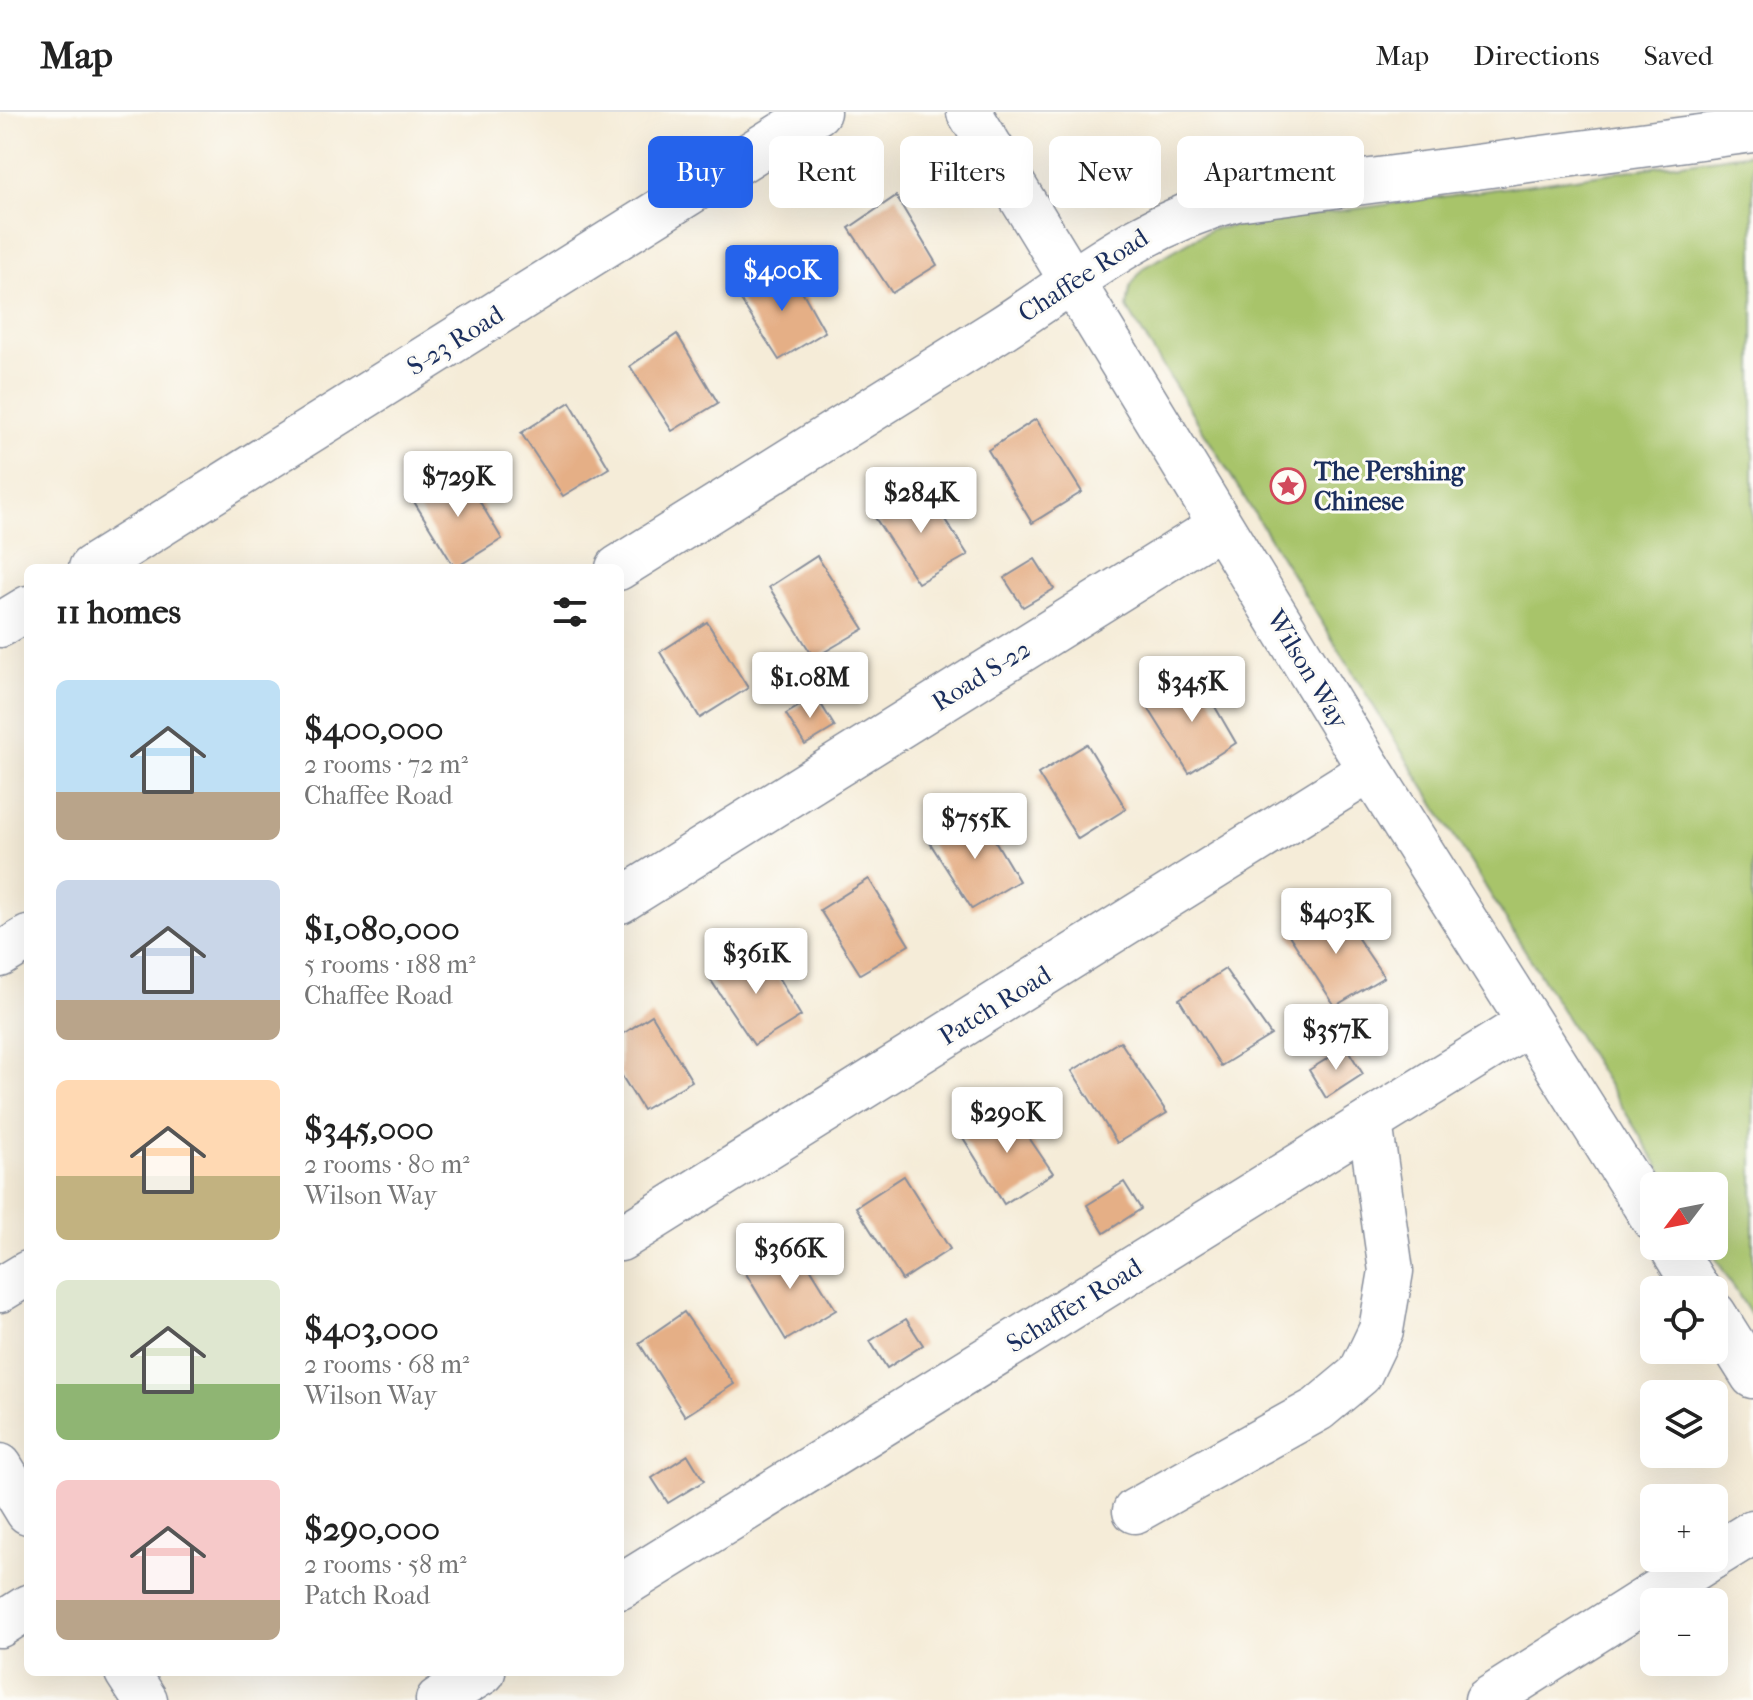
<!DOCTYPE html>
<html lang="en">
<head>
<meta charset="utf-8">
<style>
  body { margin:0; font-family:"IM FELL French Canon",serif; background:#f6f6f6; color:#222; height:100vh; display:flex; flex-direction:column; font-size:30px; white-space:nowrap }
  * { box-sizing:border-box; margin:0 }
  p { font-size:26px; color:#767676 }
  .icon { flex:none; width:44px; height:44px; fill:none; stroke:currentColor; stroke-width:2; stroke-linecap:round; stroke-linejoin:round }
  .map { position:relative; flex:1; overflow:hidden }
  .side { position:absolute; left:24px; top:452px; width:600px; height:1112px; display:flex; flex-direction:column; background:#fff; border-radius:12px; box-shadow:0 8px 32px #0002 }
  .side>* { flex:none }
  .guide { position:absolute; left:648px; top:24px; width:760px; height:72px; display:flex; gap:16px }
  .needle { width:52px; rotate:238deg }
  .tools { position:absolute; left:1640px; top:1060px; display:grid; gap:16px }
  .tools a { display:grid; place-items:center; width:88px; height:88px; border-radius:12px; background:#fff; box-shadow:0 8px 32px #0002; font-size:40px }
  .price { position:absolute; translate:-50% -68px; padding:0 18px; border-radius:8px; background:#fff; color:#222; font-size:26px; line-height:52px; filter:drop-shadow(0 2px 4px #0008) }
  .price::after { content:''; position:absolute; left:50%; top:48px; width:24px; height:18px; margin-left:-12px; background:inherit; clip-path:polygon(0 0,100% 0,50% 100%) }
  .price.active { background:#2563eb; color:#fff }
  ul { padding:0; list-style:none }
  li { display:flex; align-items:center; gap:24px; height:200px; padding:0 32px }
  li span { display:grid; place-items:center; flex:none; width:224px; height:160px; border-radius:12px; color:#555 }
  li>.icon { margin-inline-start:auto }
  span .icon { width:96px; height:96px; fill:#fffc; stroke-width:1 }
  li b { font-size:34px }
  h2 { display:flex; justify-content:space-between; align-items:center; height:96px; padding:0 32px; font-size:34px }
  .tag { padding:0 28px; border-radius:12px; background:#fff; box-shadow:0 8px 32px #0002; font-size:28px; line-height:72px }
  .tag.active { background:#2563eb; color:#fff }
  header { display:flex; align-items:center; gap:48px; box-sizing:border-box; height:112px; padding:0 40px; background:#fff; border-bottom:2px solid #e0e0e0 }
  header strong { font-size:38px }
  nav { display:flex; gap:44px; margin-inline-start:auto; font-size:28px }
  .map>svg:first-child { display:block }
</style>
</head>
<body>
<header>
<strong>Map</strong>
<nav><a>Map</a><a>Directions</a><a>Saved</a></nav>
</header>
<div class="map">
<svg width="1753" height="1588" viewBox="0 0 1753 1588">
  <rect width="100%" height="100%" fill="#fdfcf7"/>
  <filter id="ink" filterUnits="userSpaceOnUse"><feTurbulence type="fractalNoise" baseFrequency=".0125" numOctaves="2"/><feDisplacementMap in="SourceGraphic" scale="16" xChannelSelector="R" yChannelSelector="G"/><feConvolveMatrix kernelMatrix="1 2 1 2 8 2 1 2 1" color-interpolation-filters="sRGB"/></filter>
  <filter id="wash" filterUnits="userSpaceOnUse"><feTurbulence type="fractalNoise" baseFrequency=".006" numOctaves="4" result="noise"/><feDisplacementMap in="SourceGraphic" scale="32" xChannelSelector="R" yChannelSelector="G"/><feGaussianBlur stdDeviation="1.8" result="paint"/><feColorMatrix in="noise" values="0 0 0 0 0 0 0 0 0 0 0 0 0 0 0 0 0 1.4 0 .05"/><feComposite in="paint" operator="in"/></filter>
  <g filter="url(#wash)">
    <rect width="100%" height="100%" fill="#f5ecd8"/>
    <path fill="#a8c46b" stroke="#627a64" stroke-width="2" d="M1753,41V1206L1708,1134H1714V1074H1671L1127,196L1130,175L1143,156L1212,117Z"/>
    <g id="blocks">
      <g fill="#e5af86">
        <path d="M896,84L937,153L892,181L849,116Z"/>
        <path d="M788,154L825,220L779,248L738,184Z"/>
        <path d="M677,222L718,291L672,319L630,254Z"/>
        <path d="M570,290L609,356L563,384L521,321Z"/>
        <path d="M1036,307L1082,380L1032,411L988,338Z"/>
        <path d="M461,358L502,427L455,456L413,388Z"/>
        <path d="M923,374L968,443L918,471L874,404Z"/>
        <path d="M817,444L864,517L814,546L769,475Z"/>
        <path d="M1035,447L1054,477L1023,495L1004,466Z"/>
        <path d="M707,510L748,576L700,606L660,540Z"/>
        <path d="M1196,562L1236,631L1189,661L1147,594Z"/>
        <path d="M816,584L835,615L805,633L786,602Z"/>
        <path d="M1087,632L1126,697L1078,727L1038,662Z"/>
        <path d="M978,700L1019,769L972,797L930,731Z"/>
        <path d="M869,767L909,833L860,862L820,798Z"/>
        <path d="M1336,794L1384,865L1335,894L1289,823Z"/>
        <path d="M760,835L801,904L754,933L710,867Z"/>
        <path d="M1225,857L1271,923L1221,954L1179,887Z"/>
        <path d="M652,903L692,969L643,998L620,961V924Z"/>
        <path d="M1120,929L1167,1001L1117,1031L1072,959Z"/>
        <path d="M1346,935L1363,962L1326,986L1309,958Z"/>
        <path d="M1008,995L1053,1061L1004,1092L962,1024Z"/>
        <path d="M904,1064L950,1137L902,1168L856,1095Z"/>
        <path d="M1124,1070L1141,1097L1104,1121L1087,1093Z"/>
        <path d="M794,1130L836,1198L786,1228L745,1160Z"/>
        <path d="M684,1200L734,1272L685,1304L639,1231Z"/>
        <path d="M906,1207L923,1233L887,1256L870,1229Z"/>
        <path d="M688,1343L704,1369L668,1391L652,1366Z"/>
      </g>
    </g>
  </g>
  <g filter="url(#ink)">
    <use href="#blocks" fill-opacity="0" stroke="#888e9b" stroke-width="2"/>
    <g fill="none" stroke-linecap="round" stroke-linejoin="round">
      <defs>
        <g id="minor">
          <path d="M969,0L1370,658L1654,1108"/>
          <path d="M91,456L818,0"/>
          <path d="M618,456C745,377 872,297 999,218C1080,166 1140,113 1236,87L1753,18"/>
          <path d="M0,513L28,496"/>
          <path d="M620,789L1220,414"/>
          <path d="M0,843L28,826"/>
          <path d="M620,1127L1370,658"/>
          <path d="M1671,1134L1698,1178"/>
          <path d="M0,1178L28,1161"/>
          <path d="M1714,1202L1753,1264"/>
          <path d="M0,1354L28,1400"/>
          <path d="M1135,1399L1318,1297L1360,1262L1381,1218L1391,1159L1370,1010"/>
          <path d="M1714,1444L1753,1420"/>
          <path d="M620,1475L1529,911"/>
          <path d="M0,1513L28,1495"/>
          <path d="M127,1560L145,1588"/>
          <path d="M438,1588L483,1560"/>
          <path d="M1487,1588L1711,1446"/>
        </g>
      </defs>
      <use href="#minor" stroke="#888e9b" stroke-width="47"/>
      <use href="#minor" stroke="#fff" stroke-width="44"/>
    </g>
  </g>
  <defs>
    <symbol id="sight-ring" viewBox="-11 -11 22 22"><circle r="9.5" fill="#fdfcf7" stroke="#d1495b" stroke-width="1.5"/><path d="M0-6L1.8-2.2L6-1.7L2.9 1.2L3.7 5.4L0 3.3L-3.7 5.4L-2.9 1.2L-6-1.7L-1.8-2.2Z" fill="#d1495b"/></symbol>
  </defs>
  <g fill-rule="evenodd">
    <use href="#sight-ring" x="1268" y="354" width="40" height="40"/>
  </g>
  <g text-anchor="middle" stroke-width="6" stroke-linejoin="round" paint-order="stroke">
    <g font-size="26" fill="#1b2f5e" stroke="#fdfcf7">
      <text transform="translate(1083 163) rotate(-33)" y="9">Chaffee Road</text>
      <text transform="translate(455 228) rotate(-32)" y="9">S-23 Road</text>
      <text transform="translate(1308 557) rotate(59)" y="9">Wilson Way</text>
      <text transform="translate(981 563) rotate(-32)" y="9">Road S-22</text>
      <text transform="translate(995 893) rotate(-32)" y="9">Patch Road</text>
      <text transform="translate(1074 1193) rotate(-32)" y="9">Schaffer Road</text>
    </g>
    <g font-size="26" font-weight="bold" fill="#1b2f5e" stroke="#fdfcf7" text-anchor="start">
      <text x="1314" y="368">The Pershing<tspan x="1314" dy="30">Chinese</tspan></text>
    </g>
  </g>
</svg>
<div class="tools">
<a><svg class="needle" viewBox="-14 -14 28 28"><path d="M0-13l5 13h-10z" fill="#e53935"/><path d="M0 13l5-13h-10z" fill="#767676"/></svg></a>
<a><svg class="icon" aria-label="locate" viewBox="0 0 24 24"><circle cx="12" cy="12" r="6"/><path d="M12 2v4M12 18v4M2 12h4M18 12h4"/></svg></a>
<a><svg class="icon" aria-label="layers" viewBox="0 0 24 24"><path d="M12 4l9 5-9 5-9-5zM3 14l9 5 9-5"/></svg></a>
<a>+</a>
<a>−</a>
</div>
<b class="price active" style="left:782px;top:201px">$400K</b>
<b class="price" style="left:458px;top:407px">$729K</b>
<b class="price" style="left:921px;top:423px">$284K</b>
<b class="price" style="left:810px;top:608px">$1.08M</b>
<b class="price" style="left:1192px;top:612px">$345K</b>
<b class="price" style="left:975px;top:749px">$755K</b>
<b class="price" style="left:1336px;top:844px">$403K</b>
<b class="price" style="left:756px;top:884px">$361K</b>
<b class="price" style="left:1336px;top:960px">$357K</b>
<b class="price" style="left:1007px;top:1043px">$290K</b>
<b class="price" style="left:790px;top:1179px">$366K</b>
<div class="guide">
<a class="tag active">Buy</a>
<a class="tag">Rent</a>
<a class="tag">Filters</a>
<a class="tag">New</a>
<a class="tag">Apartment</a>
</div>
<section class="side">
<h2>11 homes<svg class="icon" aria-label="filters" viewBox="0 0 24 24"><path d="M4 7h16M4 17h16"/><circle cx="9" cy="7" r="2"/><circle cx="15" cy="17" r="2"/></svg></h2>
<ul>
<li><span style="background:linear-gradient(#bfe0f5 70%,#b9a48a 0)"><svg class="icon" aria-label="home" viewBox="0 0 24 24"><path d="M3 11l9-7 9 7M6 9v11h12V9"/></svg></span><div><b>$400,000</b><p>2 rooms · 72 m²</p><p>Chaffee Road</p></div></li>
<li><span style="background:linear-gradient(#c9d6e8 75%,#b9a48a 0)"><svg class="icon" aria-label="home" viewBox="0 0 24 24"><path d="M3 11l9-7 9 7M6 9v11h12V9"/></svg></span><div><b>$1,080,000</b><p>5 rooms · 188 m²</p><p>Chaffee Road</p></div></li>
<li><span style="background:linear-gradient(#ffd9b3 60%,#c2b280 0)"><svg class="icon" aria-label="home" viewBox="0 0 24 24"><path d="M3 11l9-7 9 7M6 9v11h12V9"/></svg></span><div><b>$345,000</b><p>2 rooms · 80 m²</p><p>Wilson Way</p></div></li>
<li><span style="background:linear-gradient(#dfe7d0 65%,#8fb573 0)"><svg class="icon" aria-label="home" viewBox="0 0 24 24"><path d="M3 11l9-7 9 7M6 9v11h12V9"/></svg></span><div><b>$403,000</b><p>2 rooms · 68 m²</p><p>Wilson Way</p></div></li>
<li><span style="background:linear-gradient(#f6c9c9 75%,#b9a48a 0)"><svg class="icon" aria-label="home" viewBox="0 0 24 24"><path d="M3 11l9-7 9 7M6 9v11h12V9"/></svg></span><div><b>$290,000</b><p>2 rooms · 58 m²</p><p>Patch Road</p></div></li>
</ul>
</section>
</div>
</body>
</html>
